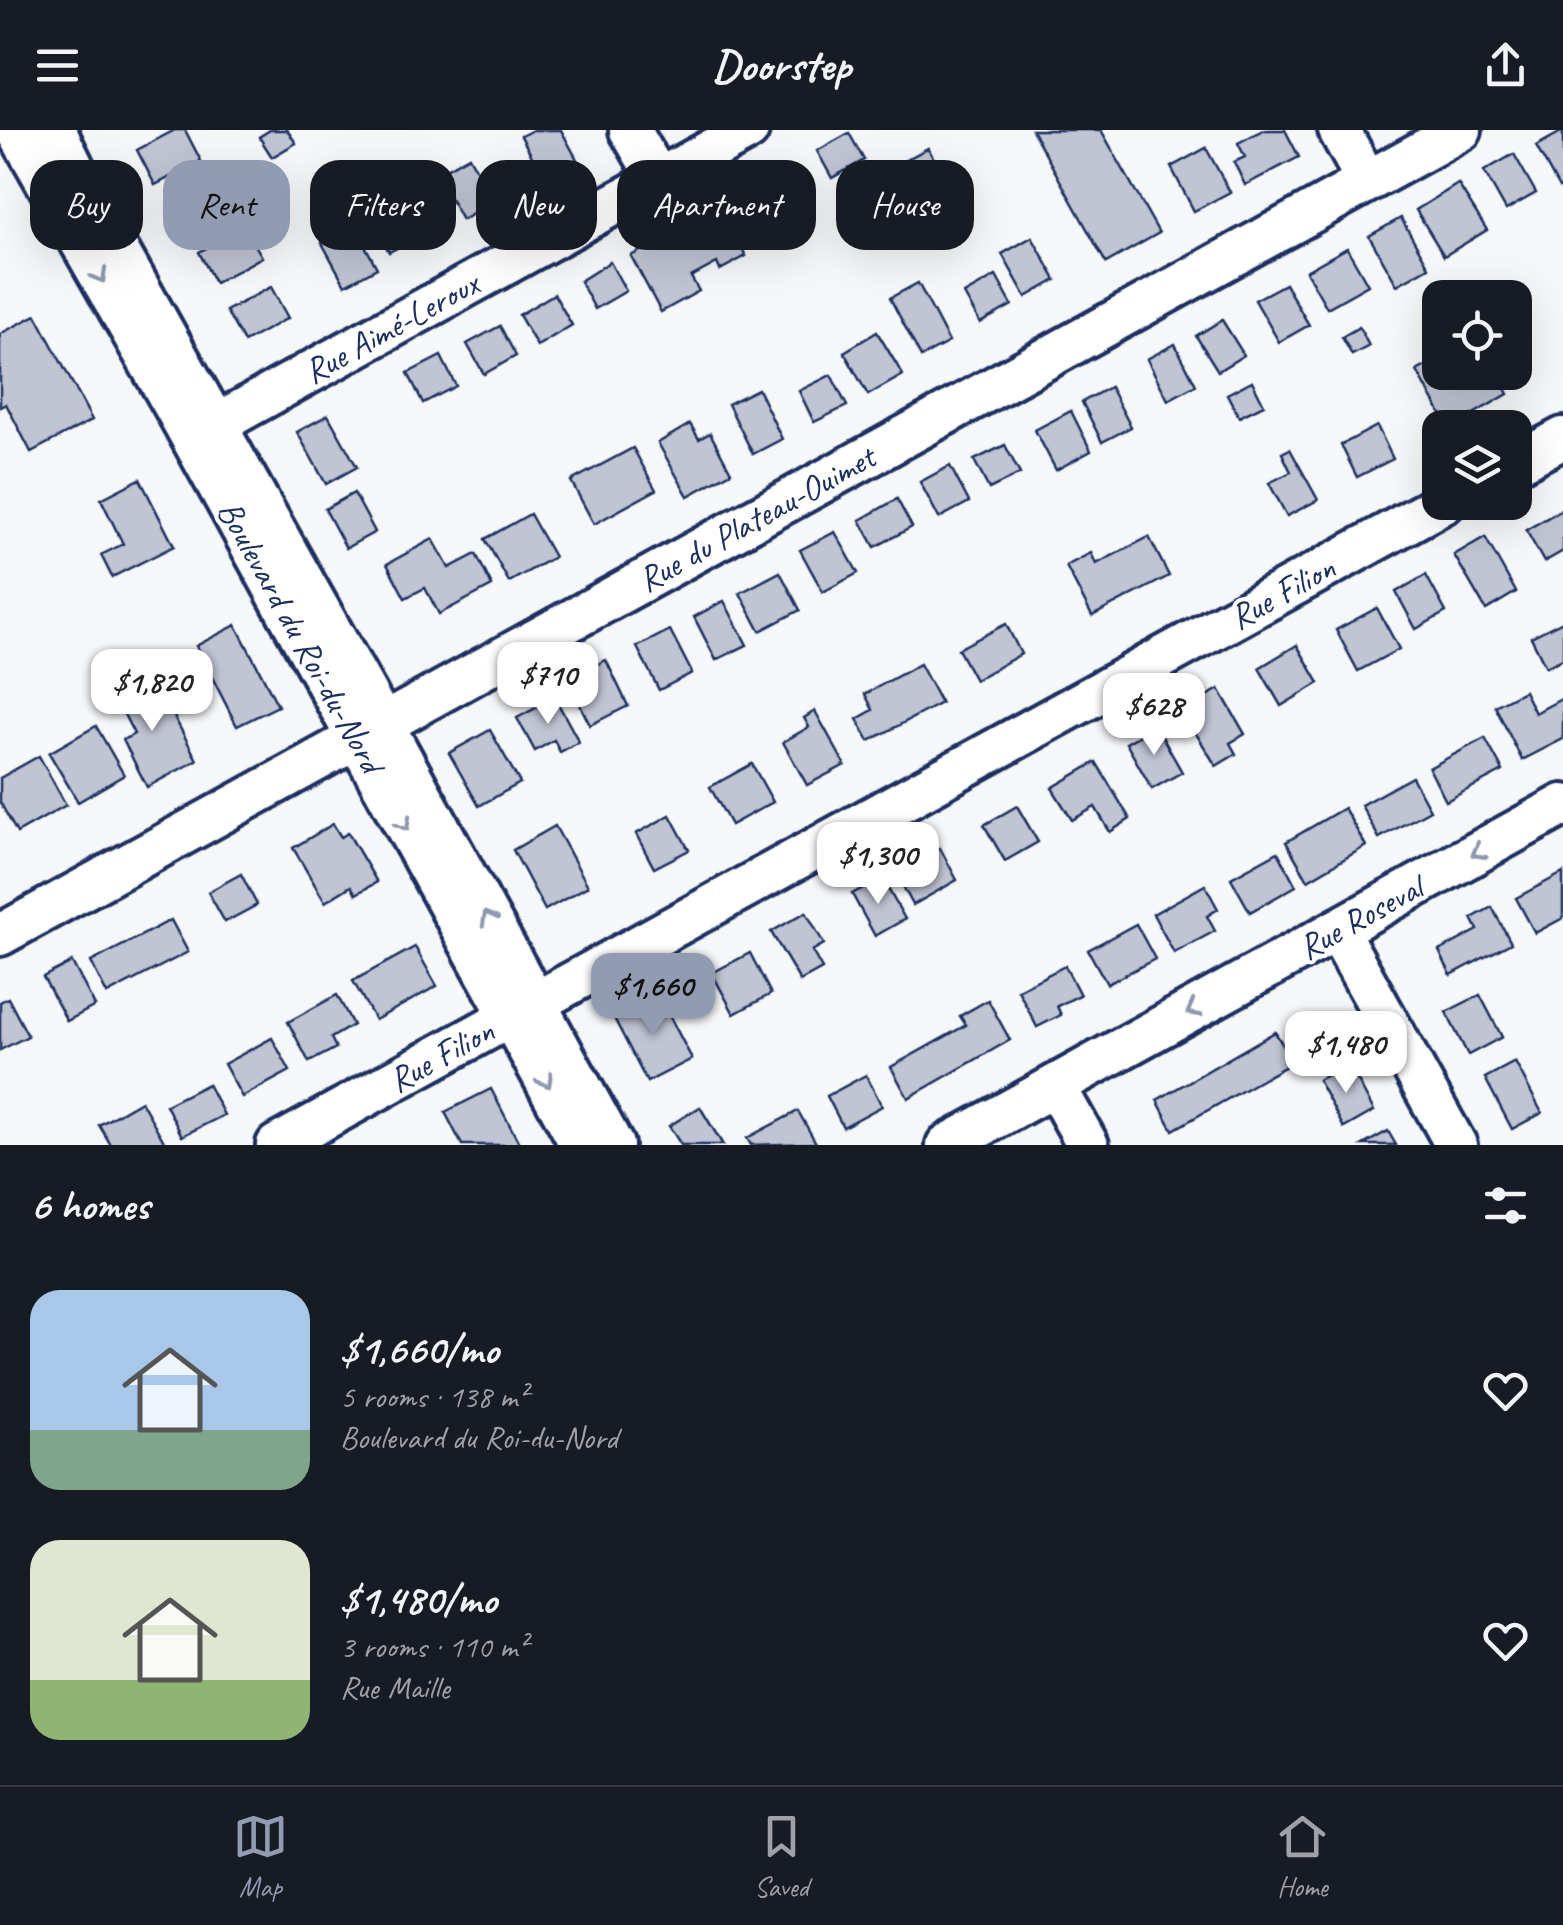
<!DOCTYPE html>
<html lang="en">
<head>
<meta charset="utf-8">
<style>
  body { margin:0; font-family:Caveat,sans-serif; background:#20242c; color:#f1f3f6; height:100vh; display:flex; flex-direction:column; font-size:38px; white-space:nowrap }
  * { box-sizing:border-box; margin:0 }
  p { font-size:32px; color:#9ea1a6 }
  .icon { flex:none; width:55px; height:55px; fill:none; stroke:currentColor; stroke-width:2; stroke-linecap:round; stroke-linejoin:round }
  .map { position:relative; height:1015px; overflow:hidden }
  .drawer { display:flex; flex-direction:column; background:#171b24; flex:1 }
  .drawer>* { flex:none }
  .top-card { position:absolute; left:30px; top:30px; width:1000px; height:90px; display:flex; gap:20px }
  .buttons { position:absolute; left:1422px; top:150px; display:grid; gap:20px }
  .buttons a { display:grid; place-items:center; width:110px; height:110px; border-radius:20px; background:#171b24; box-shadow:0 10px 40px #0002; font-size:50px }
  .price { position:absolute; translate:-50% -85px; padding:0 22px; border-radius:20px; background:#fff; color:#222; font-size:32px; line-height:65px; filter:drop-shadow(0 2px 5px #0008) }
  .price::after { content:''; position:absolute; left:50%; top:60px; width:30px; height:22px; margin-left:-15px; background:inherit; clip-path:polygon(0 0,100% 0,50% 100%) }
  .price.selected { background:#919bb2; color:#111 }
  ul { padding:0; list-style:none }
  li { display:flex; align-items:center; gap:30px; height:250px; padding:0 30px }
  li span { display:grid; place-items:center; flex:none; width:280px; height:200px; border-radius:30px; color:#555 }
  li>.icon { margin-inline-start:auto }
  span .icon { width:120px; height:120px; fill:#fffc; stroke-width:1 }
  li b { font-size:42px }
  h2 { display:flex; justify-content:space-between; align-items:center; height:120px; padding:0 30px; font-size:42px }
  .chip { padding:0 35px; border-radius:30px; background:#171b24; box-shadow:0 10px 40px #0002; font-size:35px; line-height:90px }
  .chip.selected { background:#919bb2; color:#111 }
  header { display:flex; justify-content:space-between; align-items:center; height:130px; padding:0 30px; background:#171b24; font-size:45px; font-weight:700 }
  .dock { display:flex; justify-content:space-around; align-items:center; height:140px; border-top:2px solid #363941; background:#171b24; font-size:28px; color:#9ea1a6 }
  .dock a { display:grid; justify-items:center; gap:5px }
  .dock .selected { color:#919bb2 }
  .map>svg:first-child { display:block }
</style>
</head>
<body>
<header><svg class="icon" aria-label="menu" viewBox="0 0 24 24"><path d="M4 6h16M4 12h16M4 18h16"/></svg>Doorstep<svg class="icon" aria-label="share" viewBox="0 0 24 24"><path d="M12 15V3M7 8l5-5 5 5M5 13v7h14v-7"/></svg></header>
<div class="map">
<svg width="1563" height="1015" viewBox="0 0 1563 1015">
  <rect width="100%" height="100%" fill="#f6f7f9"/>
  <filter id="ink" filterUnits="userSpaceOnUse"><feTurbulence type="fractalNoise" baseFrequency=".01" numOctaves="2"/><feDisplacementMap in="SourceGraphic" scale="20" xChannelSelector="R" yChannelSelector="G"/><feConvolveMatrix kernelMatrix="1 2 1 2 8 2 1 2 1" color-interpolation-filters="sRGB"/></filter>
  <g filter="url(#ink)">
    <g fill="#c0c4d3" stroke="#1b2f5e" stroke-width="2.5">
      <path d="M175,0H185L201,31L155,55L137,20Z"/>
      <path d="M270,0H287L296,13L272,27L259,7Z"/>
      <path d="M533,0H561L580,35L546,53L521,6Z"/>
      <path d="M1032,0H1101L1159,103L1106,133Z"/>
      <path d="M1263,0H1285L1299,27L1245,55L1234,32L1245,27L1238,13Z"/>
      <path d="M1563,1V56L1559,58L1536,16Z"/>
      <path d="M849,3L864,30L832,48L817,21Z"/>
      <path d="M928,18L956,68L930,83L902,32Z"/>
      <path d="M1206,18L1230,62L1194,81L1171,37Z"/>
      <path d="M1514,24L1536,63L1506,80L1484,41Z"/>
      <path d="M469,26L494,72L462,90L437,44Z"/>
      <path d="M780,44L801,79L768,98L748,62Z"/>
      <path d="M215,48L234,80L189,107L170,74Z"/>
      <path d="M1458,54L1487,100L1444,126L1416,80Z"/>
      <path d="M413,55L435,98L389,122L367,80Z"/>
      <path d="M872,67L892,102L865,118L845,83Z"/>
      <path d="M723,83L746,126L720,140L717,133L691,147L699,161L661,182L631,126L655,113L658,118Z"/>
      <path d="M1401,88L1429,137L1397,155L1369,106Z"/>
      <path d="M354,95L377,138L345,155L322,113Z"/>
      <path d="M245,97L262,127L215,153L199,122Z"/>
      <path d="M1032,107L1056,150L1026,167L1002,124Z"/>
      <path d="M1347,118L1368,155L1327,178L1306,141Z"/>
      <path d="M610,132L626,161L595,179L580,151Z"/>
      <path d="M996,146L1012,175L980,193L964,164Z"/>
      <path d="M918,153L949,212L921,227L890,168Z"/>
      <path d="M1285,154L1309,195L1279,212L1255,170Z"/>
      <path d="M271,157L288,188L244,212L226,181Z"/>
      <path d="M554,164L572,195L537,216L519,185Z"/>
      <path d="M36,185L92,290L31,322L6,274L0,277V204Z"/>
      <path d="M1222,190L1244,225L1218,241L1196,206Z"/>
      <path d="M500,196L516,226L484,244L467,214Z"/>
      <path d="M1359,197L1369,216L1352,225L1342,207Z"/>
      <path d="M877,202L903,245L868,265L844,222Z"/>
      <path d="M1175,214L1196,255L1168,270L1147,229Z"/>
      <path d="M441,226L456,256L423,273L408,243Z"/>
      <path d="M1440,228V242H1496L1508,264L1449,298L1417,241Z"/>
      <path d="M831,245L847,276L814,292L799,261Z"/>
      <path d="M1252,251L1264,275L1239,287L1227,264Z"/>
      <path d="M1110,257L1131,297L1102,312L1082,272Z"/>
      <path d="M758,259L782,309L753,324L728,274Z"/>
      <path d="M1071,281L1091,321L1056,340L1035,300Z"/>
      <path d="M328,285L357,337L326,354L297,302Z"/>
      <path d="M690,294L699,309L710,303L731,342L688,366L658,313Z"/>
      <path d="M1377,296L1393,329L1357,347L1341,315Z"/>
      <path d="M1005,315L1020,344L989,359L974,330Z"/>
      <path d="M633,318L656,360L594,394L571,351Z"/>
      <path d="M1290,319L1318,370L1287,386L1269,353L1291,342L1282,323Z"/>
      <path d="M950,336L969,372L939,388L920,352Z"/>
      <path d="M140,349L174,416L112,447L101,425L123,414L101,369Z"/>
      <path d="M354,363L375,402L346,418L325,379Z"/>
      <path d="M897,369L912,397L875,417L860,390Z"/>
      <path d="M1563,379V421L1544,432L1526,400Z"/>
      <path d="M530,384L554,427L509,452L485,409Z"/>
      <path d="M835,402L858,443L823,462L800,420Z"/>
      <path d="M1149,407L1169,446L1092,486L1066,436L1091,423L1096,434Z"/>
      <path d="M1485,407L1516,462L1486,480L1454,425Z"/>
      <path d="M433,409L449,438L476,424L492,456L439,484L425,458L405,468L387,434Z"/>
      <path d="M780,442L800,480L760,501L740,463Z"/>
      <path d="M1426,445L1446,482L1416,499L1396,462Z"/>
      <path d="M724,471L747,515L716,530L694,487Z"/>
      <path d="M1377,478L1399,519L1358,541L1336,500Z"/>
      <path d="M1563,491V529L1546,537L1531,507Z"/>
      <path d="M1006,494L1021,524L975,550L958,519Z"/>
      <path d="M236,495L278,576L237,596L196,516Z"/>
      <path d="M670,500L692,543L659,560L637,517Z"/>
      <path d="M1297,515L1319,553L1281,576L1259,538Z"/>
      <path d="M606,530L628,576L590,595L567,549Z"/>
      <path d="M920,534L941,573L869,611L857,589L873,580L865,564Z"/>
      <path d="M139,544L160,584L170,579L197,630L147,657L123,610L134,604L111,559Z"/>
      <path d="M1219,559L1245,604L1230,613L1236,624L1216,636L1182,581Z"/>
      <path d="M1524,561L1535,583L1563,568V609L1522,630L1495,576Z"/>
      <path d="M555,568L579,612L560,622L554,610L535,621L517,588Z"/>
      <path d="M815,581L845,635L807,655L783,612L809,597L804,588Z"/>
      <path d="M96,596L124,645L78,672L49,623Z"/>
      <path d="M1156,596L1182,642L1152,659L1126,613Z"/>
      <path d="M490,600L520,653L479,676L449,623Z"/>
      <path d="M1485,608L1503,641L1446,671L1429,638Z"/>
      <path d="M39,626L66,675L17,703L0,672V648Z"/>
      <path d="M1096,632L1130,689L1110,702L1095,677L1072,690L1052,658Z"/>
      <path d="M752,634L773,672L731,695L710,657Z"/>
      <path d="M1412,647L1430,680L1379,708L1361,675Z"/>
      <path d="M1017,676L1038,712L1005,731L984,695Z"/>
      <path d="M1344,678L1366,716L1308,750L1286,712Z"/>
      <path d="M670,685L689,720L654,738L636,704Z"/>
      <path d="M333,694L341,707L348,703L377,752L356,764L351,756L325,772L293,718Z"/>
      <path d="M555,696L588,756L545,780L513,720Z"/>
      <path d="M940,718L957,750L913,775L896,743Z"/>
      <path d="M1278,722L1296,756L1250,782L1231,748Z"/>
      <path d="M1563,743V788L1535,803L1516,768Z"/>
      <path d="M241,744L257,775L225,792L208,762Z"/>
      <path d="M882,748L905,789L875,806L852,764Z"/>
      <path d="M1205,755L1218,779L1207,786L1215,801L1174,823L1153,784Z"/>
      <path d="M1492,777L1511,813L1451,845L1439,821L1478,800L1472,788Z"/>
      <path d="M806,782L824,814L812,821L822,839L800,851L771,802Z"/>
      <path d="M171,790L188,822L107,864L91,832Z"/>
      <path d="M1136,794L1155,829L1107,854L1088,820Z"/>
      <path d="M415,817L437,856L375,890L353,851Z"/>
      <path d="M750,823L771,864L734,884L712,843Z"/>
      <path d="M72,832L95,876L67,891L43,847Z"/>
      <path d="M1065,836L1080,865L1057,876L1061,885L1037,897L1018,860Z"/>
      <path d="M658,864L692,929L647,952L614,888Z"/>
      <path d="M337,865L353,895L331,908L336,918L309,932L288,892Z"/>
      <path d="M1480,865L1502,907L1468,925L1446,882Z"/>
      <path d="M8,868L28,906L0,920V872Z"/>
      <path d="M988,870L1010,910L908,968L891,937L966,895L960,886Z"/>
      <path d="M1275,902L1293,932L1173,1000L1157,970Z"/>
      <path d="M272,908L290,941L242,967L224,934Z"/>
      <path d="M1515,932L1542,983L1512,999L1485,948Z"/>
      <path d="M1349,934L1374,981L1344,998L1318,950Z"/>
      <path d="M866,945L882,976L843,997L827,966Z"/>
      <path d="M208,954L224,985L182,1006L166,975Z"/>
      <path d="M491,959L520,1015H462L445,982Z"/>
      <path d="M141,971L166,1015H111L99,995Z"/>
      <path d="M700,977L723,1015H681L669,996Z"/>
      <path d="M798,981L816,1013L751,1015L747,1008Z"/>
      <path d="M1388,1001L1396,1015H1363Z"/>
    </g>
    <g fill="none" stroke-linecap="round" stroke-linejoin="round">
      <defs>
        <g id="minor">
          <path d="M17,0L173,274L581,1015"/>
          <path d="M55,0L87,65L367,565L613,1015"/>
          <path d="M630,0L659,50"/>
          <path d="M1339,0L1367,51"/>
          <path d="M195,306L748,0"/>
          <path d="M1515,334L1563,308"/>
          <path d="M1337,800L1456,1015"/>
          <path d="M0,805L1461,0"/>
          <path d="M1055,956L1088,1015"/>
          <path d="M277,1015L1445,372"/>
          <path d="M947,1015L1563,675"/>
        </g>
      </defs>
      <use href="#minor" stroke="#1b2f5e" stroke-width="48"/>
      <use href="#minor" stroke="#fff" stroke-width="40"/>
    </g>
    <defs><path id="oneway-chevron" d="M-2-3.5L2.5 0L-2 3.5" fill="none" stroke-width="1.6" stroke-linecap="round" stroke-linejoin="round" transform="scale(2.5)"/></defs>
    <g stroke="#8d97ae">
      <use href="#oneway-chevron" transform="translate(100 146) rotate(60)"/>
      <use href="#oneway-chevron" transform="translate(404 694) rotate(61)"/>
      <use href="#oneway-chevron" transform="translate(1478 722) rotate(151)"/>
      <use href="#oneway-chevron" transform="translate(488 788) rotate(-119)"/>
      <use href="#oneway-chevron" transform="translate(1193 880) rotate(151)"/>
      <use href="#oneway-chevron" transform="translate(546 951) rotate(61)"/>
    </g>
  </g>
  <g text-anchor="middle" stroke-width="8" stroke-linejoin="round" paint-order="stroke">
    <g font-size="35" fill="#1b2f5e" stroke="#fff">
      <text transform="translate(391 197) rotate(-29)" y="12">Rue Aimé-Leroux</text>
      <text transform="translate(756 388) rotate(-29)" y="12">Rue du Plateau-Ouimet</text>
      <text transform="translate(1282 462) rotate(-29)" y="12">Rue Filion</text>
      <text transform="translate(301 506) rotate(61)" y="12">Boulevard du Roi-du-Nord</text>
      <text transform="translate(1360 787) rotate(-29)" y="12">Rue Roseval</text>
      <text transform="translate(441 925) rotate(-29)" y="12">Rue Filion</text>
    </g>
  </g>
</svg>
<div class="buttons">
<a><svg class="icon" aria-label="locate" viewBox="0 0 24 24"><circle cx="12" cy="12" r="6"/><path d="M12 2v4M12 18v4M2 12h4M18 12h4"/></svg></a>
<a><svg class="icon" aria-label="layers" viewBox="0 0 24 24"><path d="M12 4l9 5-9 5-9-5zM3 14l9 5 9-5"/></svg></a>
</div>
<b class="price" style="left:548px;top:597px">$710</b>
<b class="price" style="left:152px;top:604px">$1,820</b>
<b class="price" style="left:1154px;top:628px">$628</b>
<b class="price" style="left:878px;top:777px">$1,300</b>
<b class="price selected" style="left:653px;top:908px">$1,660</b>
<b class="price" style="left:1346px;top:966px">$1,480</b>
<div class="top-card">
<a class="chip">Buy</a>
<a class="chip selected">Rent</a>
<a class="chip">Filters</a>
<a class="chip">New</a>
<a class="chip">Apartment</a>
<a class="chip">House</a>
</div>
</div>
<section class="drawer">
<h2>6 homes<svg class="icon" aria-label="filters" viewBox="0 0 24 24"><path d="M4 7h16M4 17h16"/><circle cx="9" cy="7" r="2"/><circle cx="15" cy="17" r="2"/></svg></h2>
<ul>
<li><span style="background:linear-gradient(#a9c7e8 70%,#7fa58c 0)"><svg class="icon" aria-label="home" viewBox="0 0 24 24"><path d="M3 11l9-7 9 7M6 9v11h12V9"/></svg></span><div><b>$1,660/mo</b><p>5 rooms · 138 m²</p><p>Boulevard du Roi-du-Nord</p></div><svg class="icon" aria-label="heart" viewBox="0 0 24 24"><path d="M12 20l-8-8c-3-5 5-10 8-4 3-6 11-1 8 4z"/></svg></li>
<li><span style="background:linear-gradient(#dfe7d0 70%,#8fb573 0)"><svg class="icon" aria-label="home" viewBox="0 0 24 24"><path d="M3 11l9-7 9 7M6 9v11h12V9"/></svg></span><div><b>$1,480/mo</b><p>3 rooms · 110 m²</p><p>Rue Maille</p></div><svg class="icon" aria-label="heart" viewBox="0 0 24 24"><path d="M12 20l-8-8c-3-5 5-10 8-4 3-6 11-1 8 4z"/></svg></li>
</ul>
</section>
<nav class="dock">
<a class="selected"><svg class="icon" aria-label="map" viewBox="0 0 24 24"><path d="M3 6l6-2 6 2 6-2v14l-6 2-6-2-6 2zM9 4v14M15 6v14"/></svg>Map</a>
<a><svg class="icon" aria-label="saved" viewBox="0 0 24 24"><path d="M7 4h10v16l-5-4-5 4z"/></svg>Saved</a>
<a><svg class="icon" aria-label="home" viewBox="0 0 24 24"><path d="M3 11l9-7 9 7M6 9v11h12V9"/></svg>Home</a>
</nav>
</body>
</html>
